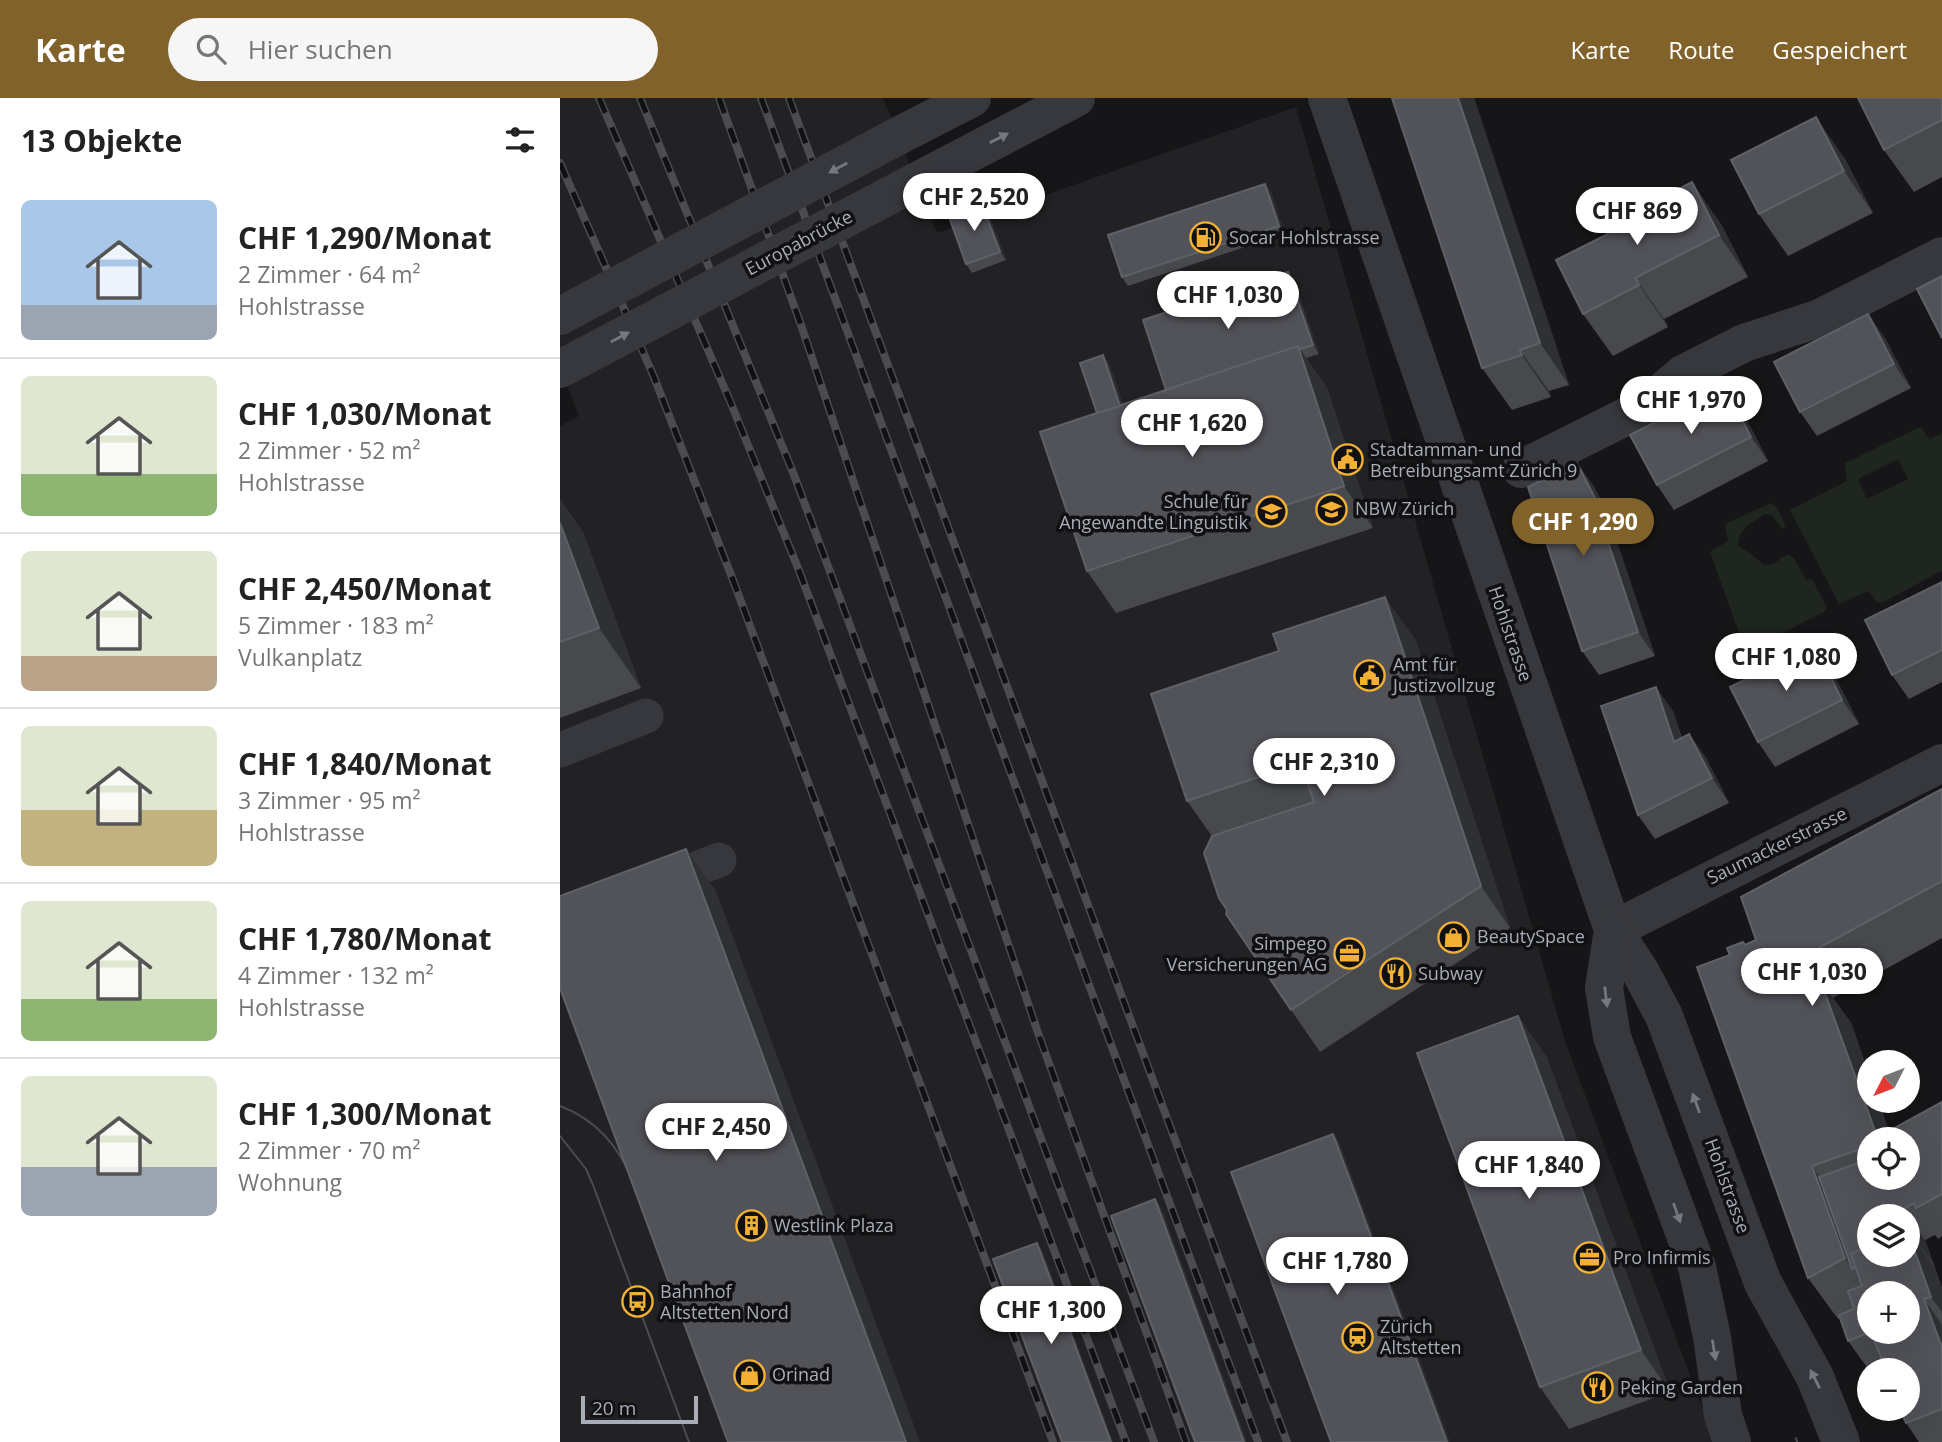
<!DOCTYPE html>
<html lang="de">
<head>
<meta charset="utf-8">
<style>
  body { margin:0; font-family:"Open Sans",sans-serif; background:#f6f6f6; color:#222; height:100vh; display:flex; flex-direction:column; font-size:26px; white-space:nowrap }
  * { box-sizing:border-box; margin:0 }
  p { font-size:23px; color:#767676 }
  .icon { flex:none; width:38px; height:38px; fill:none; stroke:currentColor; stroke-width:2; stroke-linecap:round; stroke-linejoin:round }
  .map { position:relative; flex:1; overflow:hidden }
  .sheet { display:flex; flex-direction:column; background:#fff; width:560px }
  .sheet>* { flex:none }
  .needle { width:46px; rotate:228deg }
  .buttons { position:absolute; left:1297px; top:952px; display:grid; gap:14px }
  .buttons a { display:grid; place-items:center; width:63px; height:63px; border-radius:50%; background:#fff; box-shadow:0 7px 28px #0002; font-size:35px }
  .scale { position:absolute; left:21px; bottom:18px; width:117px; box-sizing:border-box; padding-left:7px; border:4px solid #a8adb8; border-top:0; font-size:19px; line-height:24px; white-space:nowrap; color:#a8adb8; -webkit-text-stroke:5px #111113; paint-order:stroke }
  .price { position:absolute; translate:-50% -60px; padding:0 16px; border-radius:24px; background:#fff; color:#222; font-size:23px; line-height:46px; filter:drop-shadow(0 2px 4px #0008) }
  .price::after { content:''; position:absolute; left:50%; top:42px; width:21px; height:16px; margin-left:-10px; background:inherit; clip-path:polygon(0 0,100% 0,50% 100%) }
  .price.selected { background:#80622a; color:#fff }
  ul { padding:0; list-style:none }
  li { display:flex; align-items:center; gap:21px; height:175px; padding:0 21px }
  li+li { border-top:2px solid #e0e0e0 }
  li span { display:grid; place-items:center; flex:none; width:196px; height:140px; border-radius:10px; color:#555 }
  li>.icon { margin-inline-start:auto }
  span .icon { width:84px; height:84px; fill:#fffc; stroke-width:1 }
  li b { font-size:30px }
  h2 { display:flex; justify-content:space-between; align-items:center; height:84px; padding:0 21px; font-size:30px }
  header { display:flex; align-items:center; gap:42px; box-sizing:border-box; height:98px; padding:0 35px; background:#80622a; color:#fff }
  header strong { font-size:33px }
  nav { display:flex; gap:38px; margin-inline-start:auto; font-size:24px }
  .search { width:490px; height:63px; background:#f6f6f6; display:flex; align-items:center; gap:18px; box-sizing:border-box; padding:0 24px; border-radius:38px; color:#767676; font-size:26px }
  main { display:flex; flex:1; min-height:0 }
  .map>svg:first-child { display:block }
</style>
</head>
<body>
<header>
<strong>Karte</strong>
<div class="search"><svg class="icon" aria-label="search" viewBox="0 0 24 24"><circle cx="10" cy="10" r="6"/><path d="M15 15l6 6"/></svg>Hier suchen</div>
<nav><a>Karte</a><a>Route</a><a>Gespeichert</a></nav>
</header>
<main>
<section class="sheet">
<h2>13 Objekte<svg class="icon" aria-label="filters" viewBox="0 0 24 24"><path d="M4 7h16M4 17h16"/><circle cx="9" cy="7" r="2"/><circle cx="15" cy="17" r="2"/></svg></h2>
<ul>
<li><span style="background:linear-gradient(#a9c7e8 75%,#9aa5b1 0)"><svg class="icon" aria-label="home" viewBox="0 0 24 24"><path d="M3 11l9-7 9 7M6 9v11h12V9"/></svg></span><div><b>CHF 1,290/Monat</b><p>2 Zimmer · 64 m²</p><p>Hohlstrasse</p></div></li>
<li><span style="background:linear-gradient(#dfe7d0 70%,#8fb573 0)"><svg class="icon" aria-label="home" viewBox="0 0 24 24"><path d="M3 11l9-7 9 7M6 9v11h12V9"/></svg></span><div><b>CHF 1,030/Monat</b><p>2 Zimmer · 52 m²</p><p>Hohlstrasse</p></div></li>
<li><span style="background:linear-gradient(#dfe7d0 75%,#b9a48a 0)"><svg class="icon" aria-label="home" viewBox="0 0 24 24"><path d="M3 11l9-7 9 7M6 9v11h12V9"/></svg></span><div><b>CHF 2,450/Monat</b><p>5 Zimmer · 183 m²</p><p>Vulkanplatz</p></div></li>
<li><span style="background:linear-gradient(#dfe7d0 60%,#c2b280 0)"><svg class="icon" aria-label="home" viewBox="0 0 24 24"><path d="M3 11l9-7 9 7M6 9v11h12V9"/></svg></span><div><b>CHF 1,840/Monat</b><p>3 Zimmer · 95 m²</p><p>Hohlstrasse</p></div></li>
<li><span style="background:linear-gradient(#dfe7d0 70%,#8fb573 0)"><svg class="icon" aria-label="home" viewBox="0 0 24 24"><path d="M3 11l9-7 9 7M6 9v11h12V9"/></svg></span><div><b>CHF 1,780/Monat</b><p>4 Zimmer · 132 m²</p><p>Hohlstrasse</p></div></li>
<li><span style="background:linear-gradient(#dfe7d0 65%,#9aa5b1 0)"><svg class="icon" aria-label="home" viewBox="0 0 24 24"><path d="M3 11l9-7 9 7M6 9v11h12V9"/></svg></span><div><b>CHF 1,300/Monat</b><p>2 Zimmer · 70 m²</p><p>Wohnung</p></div></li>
</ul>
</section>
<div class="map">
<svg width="1382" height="1344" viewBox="0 0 1382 1344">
  <rect width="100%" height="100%" fill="#161618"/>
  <path fill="#222225" d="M0,0H323L377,135L736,9L1005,943L1155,1344H0V328L19,318L0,269Z"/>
  <g fill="#1e261f" fill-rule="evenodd">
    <path d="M1360,329L1370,341L1382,335V473L1325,503L1318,505L1308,493L1279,506L1230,412L1287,383L1285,365ZM1338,361L1348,381L1307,401L1298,381Z"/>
    <path d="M1211,405L1216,408L1226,428L1222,431L1212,417L1205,416C1193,424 1178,431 1178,447L1205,467L1213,466L1227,456L1234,460L1246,482L1252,481L1267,510L1264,514L1189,552L1183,546L1150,454L1168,443L1165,426Z"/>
  </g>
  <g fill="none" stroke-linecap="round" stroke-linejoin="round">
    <g stroke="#37383d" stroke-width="35">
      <path d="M0,652L86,618"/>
      <path d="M95,787L159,762"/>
    </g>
    <g stroke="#37383d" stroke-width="38">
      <path d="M961,371L1083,310L1123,276L1184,245L1260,220L1382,158"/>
      <path d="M1053,832L1382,665"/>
    </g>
    <g stroke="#37383d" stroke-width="38">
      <path d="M767,0L1053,832L1080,873L1104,918L1203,1185L1255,1279L1281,1344"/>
      <path d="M338,38L412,0"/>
      <path d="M357,83L516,0"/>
      <path d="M1053,832L1044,890L1052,939L1137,1169L1152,1239L1163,1317L1172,1344"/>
    </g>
    <g stroke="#4a4c52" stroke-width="2">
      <path d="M0,1008C36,1022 58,1047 73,1083"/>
      <path d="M0,1038L26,1071L33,1087L129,1344"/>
      <path d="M1236,1340L1237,1344"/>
    </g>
    <defs>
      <g id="rail">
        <path d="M39,0L170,303L238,470L566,1344"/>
        <path d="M80,0L234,377L594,1344"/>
        <path d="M159,0L241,227L477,932L626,1344"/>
        <path d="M201,0L698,1344"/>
        <path d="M229,0L727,1344"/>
        <path d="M0,65L94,279L173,482L493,1344"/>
      </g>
    </defs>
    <use href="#rail" stroke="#4a4c52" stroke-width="8"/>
    <use href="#rail" stroke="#111113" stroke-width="5" stroke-dasharray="16" stroke-linecap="butt"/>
    <g stroke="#37383d" stroke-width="38">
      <path d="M0,218L338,38"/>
      <path d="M0,271L357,83"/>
    </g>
  </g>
  <g fill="#47494d" fill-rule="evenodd">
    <path d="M832,0H914L1009,287L989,293L991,299L952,312L922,270Z"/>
    <path d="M1382,0V79L1354,94L1324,52Z"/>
    <path d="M1285,61L1313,115L1228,158L1199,116Z"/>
    <path d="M711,94L724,136L568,188L562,179Z"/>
    <path d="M427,112L446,162L412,175L406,166Z"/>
    <path d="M1161,126L1188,179L1104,221L1108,229L1053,258L1023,216L996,162Z"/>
    <path d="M728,174L734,182L759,256L746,260L767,290L813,430L556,515L527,473L537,315L543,257L549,266L563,307L606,292Z"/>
    <path d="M1325,240L1351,290L1257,338L1240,314Z"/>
    <path d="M1182,313L1208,363L1114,412L1097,387Z"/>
    <path d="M1017,365L1034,389L1041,402H1042L1059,426L1065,436L1056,441L1095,558L1039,577L1022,553Z"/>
    <path d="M0,401L23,435L81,590L0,620Z"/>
    <path d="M1382,484V584L1349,601L1332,577Z"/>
    <path d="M855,541L950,830L760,954L731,912L652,738L627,703Z"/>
    <path d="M1271,571L1299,626L1215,669L1198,644Z"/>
    <path d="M1113,613L1122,640L1129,636L1146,660L1169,705L1095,741L1078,717Z"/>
    <path d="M1382,691V840L1273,900L1291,925L1329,1033L1382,1004V1138L1378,1141L1375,1137L1365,1142L1382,1190V1344H1359L1346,1325L1348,1272H1309L1288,1243L1280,1220L1278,1221L1248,1180L1185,846L1196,842ZM1309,1041H1348L1309,1080Z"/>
    <path d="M958,918L987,960L1110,1294L1009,1331L980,1289Z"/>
  </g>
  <g fill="#2f3033">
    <path d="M898,0H914L1009,287L980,245Z"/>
    <path d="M1256,19L1285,61L1313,115L1284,73Z"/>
    <path d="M1132,84L1161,126L1188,179L1159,137Z"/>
    <path d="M705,86L711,94L724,136L719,128Z"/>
    <path d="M421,104L427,112L446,162L440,154Z"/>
    <path d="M728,174L734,182L759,256L753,247Z"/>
    <path d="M1075,180L1104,221L1108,229L1079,187Z"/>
    <path d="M1308,216L1325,240L1351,290L1334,266Z"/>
    <path d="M738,248L767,290L813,430L784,388Z"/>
    <path d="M960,252L989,293L991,299L962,257Z"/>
    <path d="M543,257L549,266L567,319L561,311Z"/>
    <path d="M1165,289L1182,313L1208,363L1191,339Z"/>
    <path d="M1017,365L1034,389L1046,413L1037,404Z"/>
    <path d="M0,401L23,435L81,590L39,530L0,425Z"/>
    <path d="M1042,402L1059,426L1065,436L1048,412Z"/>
    <path d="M1039,417L1056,441L1095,558L1078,534Z"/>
    <path d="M825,499L855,541L950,830L921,788Z"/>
    <path d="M1255,547L1271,571L1299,626L1282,602Z"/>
    <path d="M1096,589L1113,613L1131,668L1114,644Z"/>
    <path d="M1129,636L1146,660L1169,705L1152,680Z"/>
    <path d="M126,751L156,793L360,1344H346Z"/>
    <path d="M1240,860L1266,897L1261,884L1291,925L1309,977V1003H1318L1332,1041H1318L1250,888Z"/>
    <path d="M958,918L987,960L1110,1294L1081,1252Z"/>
    <path d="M773,1036L779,1044L890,1344H887Z"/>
    <path d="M1252,1068L1281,1110L1292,1171L1285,1160Z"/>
    <path d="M595,1101L601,1109L687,1344H684Z"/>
    <path d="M1343,1111L1365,1142L1375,1169L1353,1138L1348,1123V1118H1346Z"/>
    <path d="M1348,1131L1374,1169L1382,1190V1214L1371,1199L1348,1134Z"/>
    <path d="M477,1145L483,1154L553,1344H551Z"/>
    <path d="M1364,1201L1382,1227V1249Z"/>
  </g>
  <g fill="#525359" stroke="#5f6168" stroke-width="2" fill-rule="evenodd">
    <path d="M832,0H898L980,245L960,252L962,257L922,270Z"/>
    <path d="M1298,0H1382V22L1324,52Z"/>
    <path d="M1256,19L1284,73L1199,116L1171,62Z"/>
    <path d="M1132,84L1159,137L1075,180L1079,187L1023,216L996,162L1048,136L1044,129Z"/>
    <path d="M705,86L719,128L562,179L548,137Z"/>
    <path d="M421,104L440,154L406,166L388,116Z"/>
    <path d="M728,174L753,247L740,251L738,248L606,292L583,222Z"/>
    <path d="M1382,178V240L1357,191Z"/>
    <path d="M1308,216L1334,266L1240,314L1214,264Z"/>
    <path d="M738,248L784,388L527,473L480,334Z"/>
    <path d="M543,257L560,308L537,315L520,265Z"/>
    <path d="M1165,289L1191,339L1097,387L1070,337Z"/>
    <path d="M1017,365L1037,404L1042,402L1048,412L1039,417L1078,534L1022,553L968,389Z"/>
    <path d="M0,425L39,530L0,544Z"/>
    <path d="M1382,484V552L1332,577L1305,522Z"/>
    <path d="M825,499L921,788L731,912L666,816L667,812L659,800L644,755L652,738L754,704L741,665L627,703L591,596L719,553L713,536Z"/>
    <path d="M1255,547L1282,602L1198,644L1170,589Z"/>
    <path d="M1096,589L1114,644L1129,636L1152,680L1078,717L1041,608Z"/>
    <path d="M1382,691V783L1240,860L1250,888L1261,884L1318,1041H1309V1048L1252,1068L1285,1160L1248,1180L1137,869L1170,857L1167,850L1183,844L1185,847L1196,842L1181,799Z"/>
    <path d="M126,751L346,1344H168L0,890V798Z"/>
    <path d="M958,918L1081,1252L980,1289L857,955Z"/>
    <path d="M1382,1004V1096L1356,1110L1354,1105L1343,1111L1346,1118H1309V1147L1291,1156L1296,1169L1292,1171L1259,1079L1309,1061V1080H1348V1041H1321L1320,1038Z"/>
    <path d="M773,1036L887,1344H771L671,1074Z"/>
    <path d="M595,1101L684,1344H635L551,1118Z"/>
    <path d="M1348,1123L1353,1138L1348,1131Z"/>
    <path d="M1348,1134L1371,1199L1364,1201L1382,1249V1311L1346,1325L1340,1311H1348V1272H1326L1311,1234L1288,1243L1279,1217L1294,1211L1288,1193L1302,1188L1291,1156L1309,1147V1157H1348ZM1309,1195H1348V1234H1309Z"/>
    <path d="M477,1145L551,1344H502L433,1161Z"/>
  </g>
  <defs><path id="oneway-solid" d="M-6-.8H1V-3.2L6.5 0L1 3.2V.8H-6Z" transform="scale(1.75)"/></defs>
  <g fill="#757881">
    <use href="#oneway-solid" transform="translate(439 40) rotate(-27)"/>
    <use href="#oneway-solid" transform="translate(278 70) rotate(152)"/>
    <use href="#oneway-solid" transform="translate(60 239) rotate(-28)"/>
    <use href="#oneway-solid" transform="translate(1046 899) rotate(83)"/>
    <use href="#oneway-solid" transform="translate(1136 1005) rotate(-110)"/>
    <use href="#oneway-solid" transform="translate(1117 1115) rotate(70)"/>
    <use href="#oneway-solid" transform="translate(1154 1252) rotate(81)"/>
    <use href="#oneway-solid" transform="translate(1255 1281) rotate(-117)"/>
  </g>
  <defs>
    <symbol id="fuel-ring" viewBox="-11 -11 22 22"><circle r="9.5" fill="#111113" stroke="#f2b134" stroke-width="1.5"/><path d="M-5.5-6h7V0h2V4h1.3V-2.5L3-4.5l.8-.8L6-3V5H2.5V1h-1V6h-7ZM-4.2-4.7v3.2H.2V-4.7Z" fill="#f2b134"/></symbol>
    <symbol id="civic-ring" viewBox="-11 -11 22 22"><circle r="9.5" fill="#111113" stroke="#f2b134" stroke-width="1.5"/><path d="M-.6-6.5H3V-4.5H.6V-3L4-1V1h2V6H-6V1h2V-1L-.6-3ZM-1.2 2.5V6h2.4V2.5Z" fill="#f2b134"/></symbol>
    <symbol id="university-ring" viewBox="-11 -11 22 22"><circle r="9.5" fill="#111113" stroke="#f2b134" stroke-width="1.5"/><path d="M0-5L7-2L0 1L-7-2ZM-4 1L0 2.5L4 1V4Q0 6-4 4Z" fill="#f2b134"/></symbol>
    <symbol id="shop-ring" viewBox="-11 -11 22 22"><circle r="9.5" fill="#111113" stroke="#f2b134" stroke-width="1.5"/><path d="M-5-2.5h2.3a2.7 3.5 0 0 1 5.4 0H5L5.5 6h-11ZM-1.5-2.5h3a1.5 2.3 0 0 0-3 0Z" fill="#f2b134"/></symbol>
    <symbol id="office-ring" viewBox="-11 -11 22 22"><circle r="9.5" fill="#111113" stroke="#f2b134" stroke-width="1.5"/><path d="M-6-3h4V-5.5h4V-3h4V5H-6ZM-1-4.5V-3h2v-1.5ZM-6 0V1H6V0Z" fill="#f2b134"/></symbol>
    <symbol id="restaurant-ring" viewBox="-11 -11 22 22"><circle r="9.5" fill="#111113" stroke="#f2b134" stroke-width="1.5"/><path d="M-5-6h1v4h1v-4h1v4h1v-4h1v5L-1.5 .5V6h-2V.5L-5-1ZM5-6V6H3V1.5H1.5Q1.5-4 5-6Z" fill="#f2b134"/></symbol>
    <symbol id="building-ring" viewBox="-11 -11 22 22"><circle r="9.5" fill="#111113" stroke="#f2b134" stroke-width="1.5"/><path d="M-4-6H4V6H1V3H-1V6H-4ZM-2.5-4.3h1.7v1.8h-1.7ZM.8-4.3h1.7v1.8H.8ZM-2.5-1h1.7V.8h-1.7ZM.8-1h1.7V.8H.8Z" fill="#f2b134"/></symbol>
    <symbol id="bus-ring" viewBox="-11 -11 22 22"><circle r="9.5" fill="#111113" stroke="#f2b134" stroke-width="1.5"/><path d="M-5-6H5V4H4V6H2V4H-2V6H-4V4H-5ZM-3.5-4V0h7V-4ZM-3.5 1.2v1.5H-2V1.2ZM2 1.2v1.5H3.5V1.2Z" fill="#f2b134"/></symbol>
    <symbol id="station-ring" viewBox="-11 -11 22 22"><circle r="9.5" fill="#111113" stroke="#f2b134" stroke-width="1.5"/><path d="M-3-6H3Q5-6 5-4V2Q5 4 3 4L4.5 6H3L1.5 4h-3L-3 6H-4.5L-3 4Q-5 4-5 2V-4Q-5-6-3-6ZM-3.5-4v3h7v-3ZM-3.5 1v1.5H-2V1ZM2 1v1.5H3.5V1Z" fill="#f2b134"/></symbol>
  </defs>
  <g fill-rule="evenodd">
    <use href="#fuel-ring" x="628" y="122" width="35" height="35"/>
    <use href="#civic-ring" x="770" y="344" width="35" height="35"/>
    <use href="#university-ring" x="754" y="394" width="35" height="35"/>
    <use href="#university-ring" x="694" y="396" width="35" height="35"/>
    <use href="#civic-ring" x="792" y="560" width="35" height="35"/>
    <use href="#shop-ring" x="876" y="822" width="35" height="35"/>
    <use href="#office-ring" x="772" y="838" width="35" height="35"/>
    <use href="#restaurant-ring" x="818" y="858" width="35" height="35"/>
    <use href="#building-ring" x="174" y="1110" width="35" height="35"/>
    <use href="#office-ring" x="1012" y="1142" width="35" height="35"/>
    <use href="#bus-ring" x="60" y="1186" width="35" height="35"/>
    <use href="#station-ring" x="780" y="1222" width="35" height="35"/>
    <use href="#shop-ring" x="172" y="1260" width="35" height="35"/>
    <use href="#restaurant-ring" x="1020" y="1272" width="35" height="35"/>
  </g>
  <g text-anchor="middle" stroke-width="7" stroke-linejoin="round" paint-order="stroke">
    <g font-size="18" fill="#a8adb8" stroke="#111113" text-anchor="start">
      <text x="669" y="146">Socar Hohlstrasse</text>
      <text x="810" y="358">Stadtamman- und<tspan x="810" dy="21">Betreibungsamt Zürich 9</tspan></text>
      <text x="688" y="410" text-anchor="end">Schule für<tspan x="688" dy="21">Angewandte Linguistik</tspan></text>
      <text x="795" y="417">NBW Zürich</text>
      <text x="833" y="573">Amt für<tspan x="833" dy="21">Justizvollzug</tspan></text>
      <text x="917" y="845">BeautySpace</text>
      <text x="767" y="852" text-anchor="end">Simpego<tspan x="767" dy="21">Versicherungen AG</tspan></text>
      <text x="858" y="882">Subway</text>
      <text x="214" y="1134">Westlink Plaza</text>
      <text x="1053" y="1166">Pro Infirmis</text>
      <text x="100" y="1200">Bahnhof<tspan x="100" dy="21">Altstetten Nord</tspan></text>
      <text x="820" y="1235">Zürich<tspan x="820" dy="21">Altstetten</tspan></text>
      <text x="212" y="1283">Orinad</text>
      <text x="1060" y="1296">Peking Garden</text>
    </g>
    <g font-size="18" fill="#a8adb8" stroke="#111113">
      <text transform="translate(239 145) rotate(-28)" y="6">Europabrücke</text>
      <text transform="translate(950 536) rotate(71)" y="6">Hohlstrasse</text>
      <text transform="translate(1217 748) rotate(-26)" y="6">Saumackerstrasse</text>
      <text transform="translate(1167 1088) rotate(70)" y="6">Hohlstrasse</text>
    </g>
  </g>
</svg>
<div class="buttons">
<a><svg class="needle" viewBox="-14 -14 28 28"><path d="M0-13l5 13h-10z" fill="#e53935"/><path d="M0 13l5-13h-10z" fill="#767676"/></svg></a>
<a><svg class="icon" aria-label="locate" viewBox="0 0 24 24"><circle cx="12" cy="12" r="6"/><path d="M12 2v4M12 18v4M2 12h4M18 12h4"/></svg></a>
<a><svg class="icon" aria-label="layers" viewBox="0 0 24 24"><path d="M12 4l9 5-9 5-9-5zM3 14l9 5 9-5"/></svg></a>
<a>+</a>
<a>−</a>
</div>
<div class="scale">20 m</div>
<b class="price" style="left:414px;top:135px">CHF 2,520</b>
<b class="price" style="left:1077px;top:149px">CHF 869</b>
<b class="price" style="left:668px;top:233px">CHF 1,030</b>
<b class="price" style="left:1131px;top:338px">CHF 1,970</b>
<b class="price" style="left:632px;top:361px">CHF 1,620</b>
<b class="price selected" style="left:1023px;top:460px">CHF 1,290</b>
<b class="price" style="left:1226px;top:595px">CHF 1,080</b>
<b class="price" style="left:764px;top:700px">CHF 2,310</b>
<b class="price" style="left:1252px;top:910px">CHF 1,030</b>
<b class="price" style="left:156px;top:1065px">CHF 2,450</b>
<b class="price" style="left:969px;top:1103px">CHF 1,840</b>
<b class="price" style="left:777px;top:1199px">CHF 1,780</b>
<b class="price" style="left:491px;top:1248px">CHF 1,300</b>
</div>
</main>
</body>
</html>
